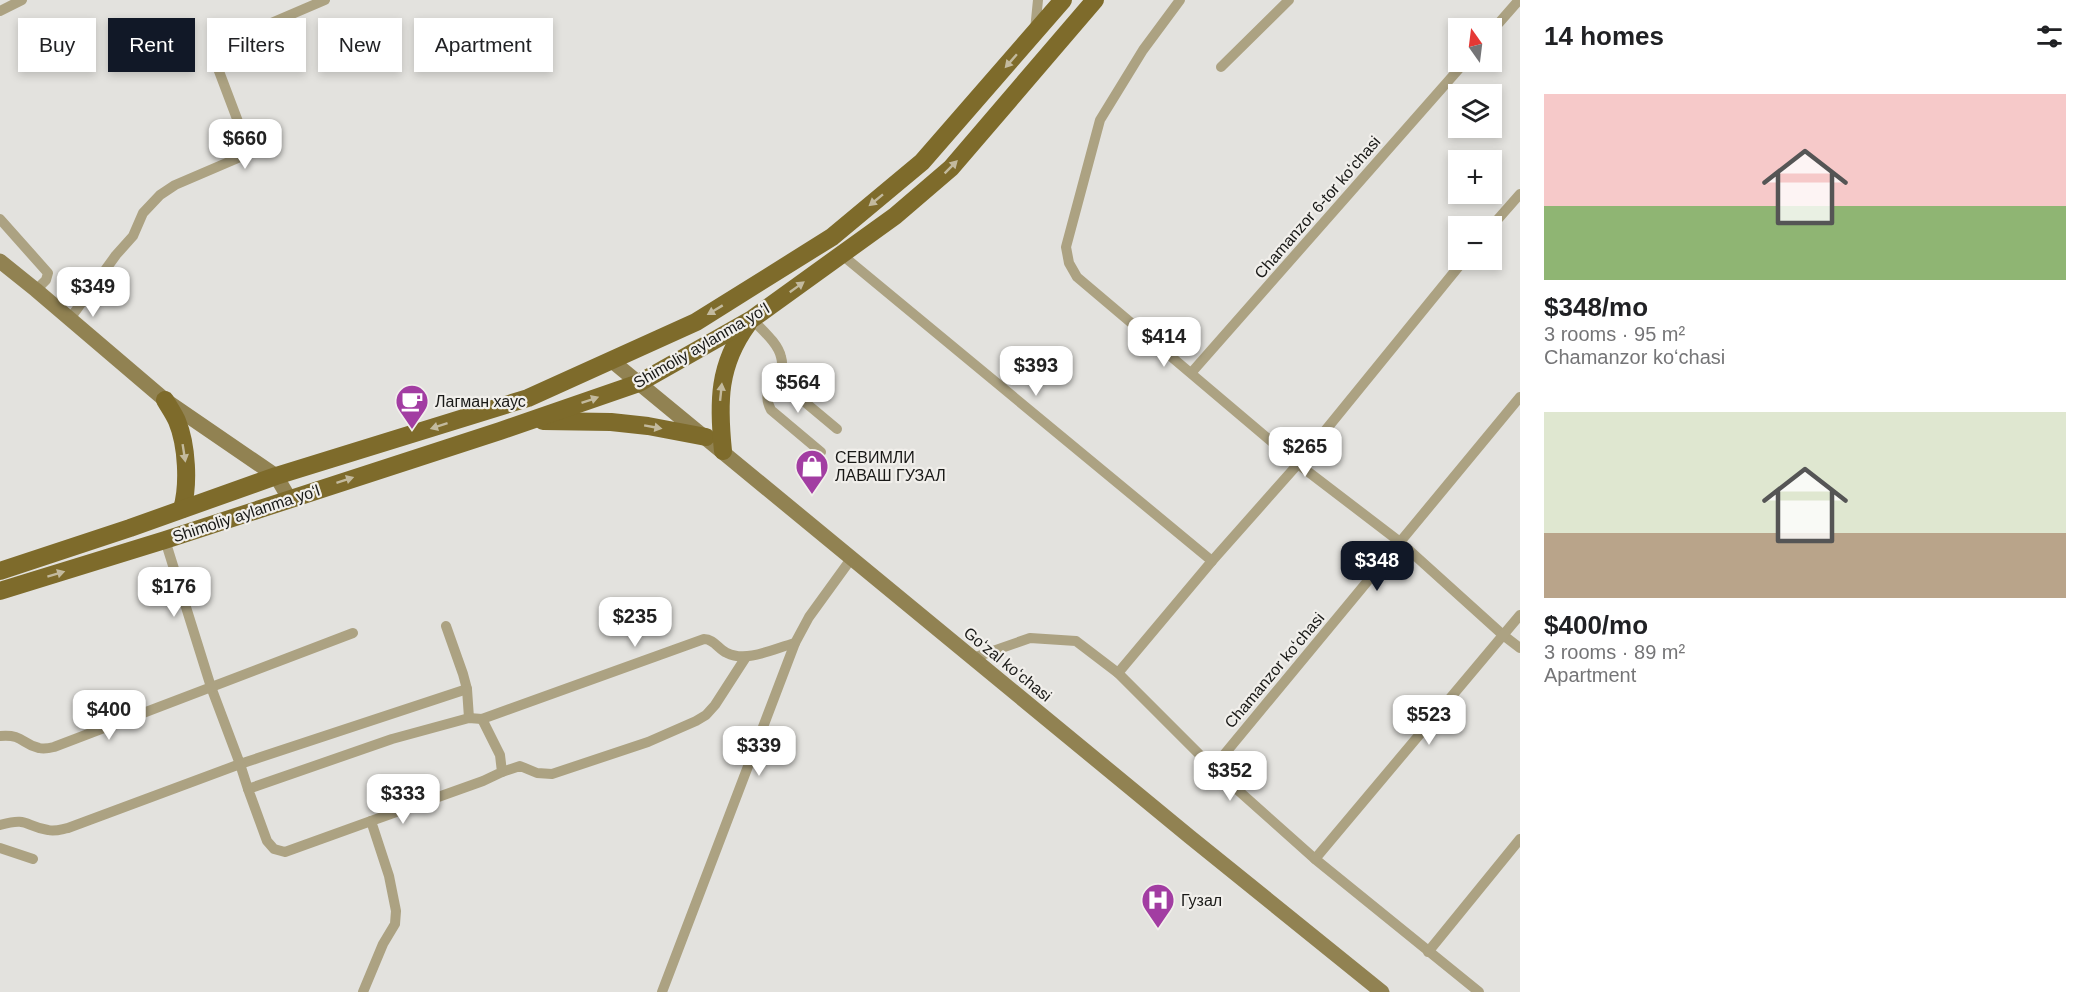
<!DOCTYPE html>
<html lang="en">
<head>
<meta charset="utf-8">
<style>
  body { margin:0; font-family:Arial,sans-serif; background:#f6f6f6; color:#202124; height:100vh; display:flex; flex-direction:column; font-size:22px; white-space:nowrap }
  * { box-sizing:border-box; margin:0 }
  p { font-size:20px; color:#757577 }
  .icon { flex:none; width:33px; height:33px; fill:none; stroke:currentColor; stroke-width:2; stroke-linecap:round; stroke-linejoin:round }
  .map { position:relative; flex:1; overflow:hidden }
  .side { display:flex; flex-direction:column; background:#fff; width:570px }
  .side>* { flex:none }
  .guide { position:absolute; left:18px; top:18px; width:570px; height:54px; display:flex; gap:12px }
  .needle { width:39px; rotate:346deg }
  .fabs { position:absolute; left:1448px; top:18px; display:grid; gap:12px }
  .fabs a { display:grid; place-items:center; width:54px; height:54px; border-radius:0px; background:#fff; box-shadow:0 3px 9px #0003; font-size:30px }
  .price { position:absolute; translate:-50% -51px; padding:0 14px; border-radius:12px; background:#fff; color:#222; font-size:20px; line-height:39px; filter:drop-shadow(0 2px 3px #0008) }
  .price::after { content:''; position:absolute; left:50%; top:36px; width:18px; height:14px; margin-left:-9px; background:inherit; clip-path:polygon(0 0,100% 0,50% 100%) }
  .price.selected { background:#111827; color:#fff }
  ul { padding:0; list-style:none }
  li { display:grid; align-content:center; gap:12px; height:318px; padding:0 24px }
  li span { display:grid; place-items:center; height:186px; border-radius:0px; color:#555 }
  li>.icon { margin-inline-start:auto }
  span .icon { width:108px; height:108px; fill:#fffc; stroke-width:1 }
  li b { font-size:26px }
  h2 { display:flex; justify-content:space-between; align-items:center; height:72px; padding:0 24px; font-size:26px }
  .pill { padding:0 21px; border-radius:0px; background:#fff; box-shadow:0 3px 9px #0003; font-size:21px; line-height:54px }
  .pill.selected { background:#111827; color:#fff }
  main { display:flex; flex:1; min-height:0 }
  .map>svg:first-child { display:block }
</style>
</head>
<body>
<main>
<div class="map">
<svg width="1520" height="992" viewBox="0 0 1520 992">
  <rect width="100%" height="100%" fill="#e3e2de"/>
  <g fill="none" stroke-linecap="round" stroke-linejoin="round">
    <g stroke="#aca282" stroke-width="10">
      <path d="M1180,0L1143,50L1100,120L1066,247L1069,263L1077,277L1298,464L1400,542L1503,635L1520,648"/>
      <path d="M0,11L22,0"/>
      <path d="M1035,30L1038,0"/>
      <path d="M1491,32L1519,0"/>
      <path d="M1221,67L1289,0"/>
      <path d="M0,219L48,273L46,280L36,290"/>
      <path d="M1491,227L1520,194"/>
      <path d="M842,255L1212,561"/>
      <path d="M752,319C762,330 778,343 781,357C788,380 757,383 771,410L821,452"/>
      <path d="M69,320L116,255L133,236L143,213L160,195L175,185L238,158C244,152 247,149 245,140L214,58L213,50L220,45L325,0"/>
      <path d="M1192,372L1465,62"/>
      <path d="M776,378L837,429"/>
      <path d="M165,540L211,687L240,764L467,689L463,674L446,626"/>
      <path d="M973,658L1030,638L1076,641L1118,673L1213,768L1315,859L1479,992"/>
      <path d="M1118,673L1212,561L1298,464L1464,260"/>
      <path d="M467,689L469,718"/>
      <path d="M0,736C24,734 21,744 39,748C43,749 50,748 54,747L353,633"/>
      <path d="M1213,768L1520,397"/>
      <path d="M502,772L520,766L537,773L552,774L648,742L696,721L706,715L715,705L746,657"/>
      <path d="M371,821L285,852L274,849L267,841L248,789L392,739L469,718L482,719L704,639C714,639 718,649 727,653C747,663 775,648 795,643"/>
      <path d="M0,825C29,817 24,826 48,830C55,832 62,829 68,828L240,764L248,789"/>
      <path d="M0,848L33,859"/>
      <path d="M1315,859L1520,615"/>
      <path d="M1428,952L1520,839"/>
      <path d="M363,992L383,944L395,924L396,911L389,876L371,821L483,781L502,772L500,755L482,719"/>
      <path d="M662,992L795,643L809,617L851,559"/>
    </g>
    <g stroke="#918252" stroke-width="15">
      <path d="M0,261L36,290L165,400L276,476L289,498"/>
      <path d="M612,361L1190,837L1382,992"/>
    </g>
    <g stroke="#7e6b2b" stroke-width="18">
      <path d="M165,400C169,407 174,414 177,421C187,445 189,485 182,509"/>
      <path d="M543,421L611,422L648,426L706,437"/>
      <path d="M723,451C718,402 718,365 748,324"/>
      <path d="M0,571L130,528L276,476L528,398L696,322L832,237L922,162L1063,0"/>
      <path d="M0,591L165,540L500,431L639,383L752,319L895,216L951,168L1095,0"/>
    </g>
  </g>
  <defs><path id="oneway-solid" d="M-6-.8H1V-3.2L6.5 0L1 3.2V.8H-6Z" transform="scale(1.5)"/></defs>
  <g fill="#c3ba9e">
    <use href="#oneway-solid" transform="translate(1011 61) rotate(131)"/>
    <use href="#oneway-solid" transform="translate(951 167) rotate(-45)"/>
    <use href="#oneway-solid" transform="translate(876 200) rotate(141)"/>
    <use href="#oneway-solid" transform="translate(797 287) rotate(-36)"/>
    <use href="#oneway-solid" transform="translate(715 310) rotate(149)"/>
    <use href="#oneway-solid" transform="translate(721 392) rotate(-84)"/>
    <use href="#oneway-solid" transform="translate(590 400) rotate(-19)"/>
    <use href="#oneway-solid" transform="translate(439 426) rotate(162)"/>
    <use href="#oneway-solid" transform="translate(653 427) rotate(10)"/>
    <use href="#oneway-solid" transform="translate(184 453) rotate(81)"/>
    <use href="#oneway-solid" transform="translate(345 480) rotate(-18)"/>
    <use href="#oneway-solid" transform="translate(56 574) rotate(-17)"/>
  </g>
  <defs>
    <symbol id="cafe-pin" viewBox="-11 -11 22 30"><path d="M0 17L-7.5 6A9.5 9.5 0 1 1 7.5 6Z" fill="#a23da2" stroke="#f1efeb"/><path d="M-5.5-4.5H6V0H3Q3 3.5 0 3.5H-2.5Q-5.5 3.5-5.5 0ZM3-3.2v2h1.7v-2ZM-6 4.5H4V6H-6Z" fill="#fff"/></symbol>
    <symbol id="shop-pin" viewBox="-11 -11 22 30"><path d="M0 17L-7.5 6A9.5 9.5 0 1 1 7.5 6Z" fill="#a23da2" stroke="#f1efeb"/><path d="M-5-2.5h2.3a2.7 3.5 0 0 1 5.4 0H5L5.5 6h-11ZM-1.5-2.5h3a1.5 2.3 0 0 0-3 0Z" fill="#fff"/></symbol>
    <symbol id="hospital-pin" viewBox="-11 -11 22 30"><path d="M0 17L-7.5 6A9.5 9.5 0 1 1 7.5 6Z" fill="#a23da2" stroke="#f1efeb"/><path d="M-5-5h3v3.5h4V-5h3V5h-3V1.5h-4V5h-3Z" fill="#fff"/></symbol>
  </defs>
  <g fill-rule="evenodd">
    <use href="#cafe-pin" x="393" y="382" width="38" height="52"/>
    <use href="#shop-pin" x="793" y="447" width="38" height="52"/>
    <use href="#hospital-pin" x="1139" y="881" width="38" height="52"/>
  </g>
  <g text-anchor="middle" stroke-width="4.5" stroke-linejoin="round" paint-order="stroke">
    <g font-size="16" fill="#191917" stroke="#f1efeb">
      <text transform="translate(1317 207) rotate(-49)" y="6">Chamanzor 6-tor koʻchasi</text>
      <text transform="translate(701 345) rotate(-30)" y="6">Shimoliy aylanma yoʻl</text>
      <text transform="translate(246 513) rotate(-18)" y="6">Shimoliy aylanma yoʻl</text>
      <text transform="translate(1008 664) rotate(39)" y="6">Goʻzal koʻchasi</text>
      <text transform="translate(1274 670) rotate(-50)" y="6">Chamanzor koʻchasi</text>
    </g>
    <g font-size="16" fill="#191917" stroke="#f1efeb" text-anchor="start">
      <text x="435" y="407">Лагман хаус</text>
      <text x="835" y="463">СЕВИМЛИ<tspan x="835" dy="18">ЛАВАШ ГУЗАЛ</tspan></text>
      <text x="1181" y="906">Гузал</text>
    </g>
  </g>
</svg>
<div class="fabs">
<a><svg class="needle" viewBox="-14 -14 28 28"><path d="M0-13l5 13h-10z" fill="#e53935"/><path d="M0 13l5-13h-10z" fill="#757577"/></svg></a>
<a><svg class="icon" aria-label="layers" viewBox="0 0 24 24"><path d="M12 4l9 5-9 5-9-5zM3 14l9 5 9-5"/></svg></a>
<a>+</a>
<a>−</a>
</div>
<b class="price" style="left:245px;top:170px">$660</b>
<b class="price" style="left:93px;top:318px">$349</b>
<b class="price" style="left:1164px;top:368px">$414</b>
<b class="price" style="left:1036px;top:397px">$393</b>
<b class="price" style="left:798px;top:414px">$564</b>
<b class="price" style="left:1305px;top:478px">$265</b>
<b class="price selected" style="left:1377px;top:592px">$348</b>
<b class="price" style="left:174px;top:618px">$176</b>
<b class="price" style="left:635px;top:648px">$235</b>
<b class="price" style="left:109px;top:741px">$400</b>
<b class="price" style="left:1429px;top:746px">$523</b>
<b class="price" style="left:759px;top:777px">$339</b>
<b class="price" style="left:1230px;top:802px">$352</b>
<b class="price" style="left:403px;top:825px">$333</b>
<div class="guide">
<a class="pill">Buy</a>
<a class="pill selected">Rent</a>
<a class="pill">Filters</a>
<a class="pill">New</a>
<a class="pill">Apartment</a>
</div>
</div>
<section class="side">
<h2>14 homes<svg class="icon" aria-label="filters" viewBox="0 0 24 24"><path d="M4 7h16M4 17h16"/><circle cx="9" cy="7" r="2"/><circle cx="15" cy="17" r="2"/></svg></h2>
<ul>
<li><span style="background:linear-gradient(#f6c9c9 60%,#8fb573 0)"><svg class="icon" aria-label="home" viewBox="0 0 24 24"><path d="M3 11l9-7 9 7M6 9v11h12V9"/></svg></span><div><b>$348/mo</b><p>3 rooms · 95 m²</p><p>Chamanzor koʻchasi</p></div></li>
<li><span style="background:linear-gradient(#dfe7d0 65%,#b9a48a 0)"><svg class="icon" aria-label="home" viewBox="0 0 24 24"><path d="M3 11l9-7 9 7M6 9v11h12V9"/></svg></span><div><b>$400/mo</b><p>3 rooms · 89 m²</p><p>Apartment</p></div></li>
</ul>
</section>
</main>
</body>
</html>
